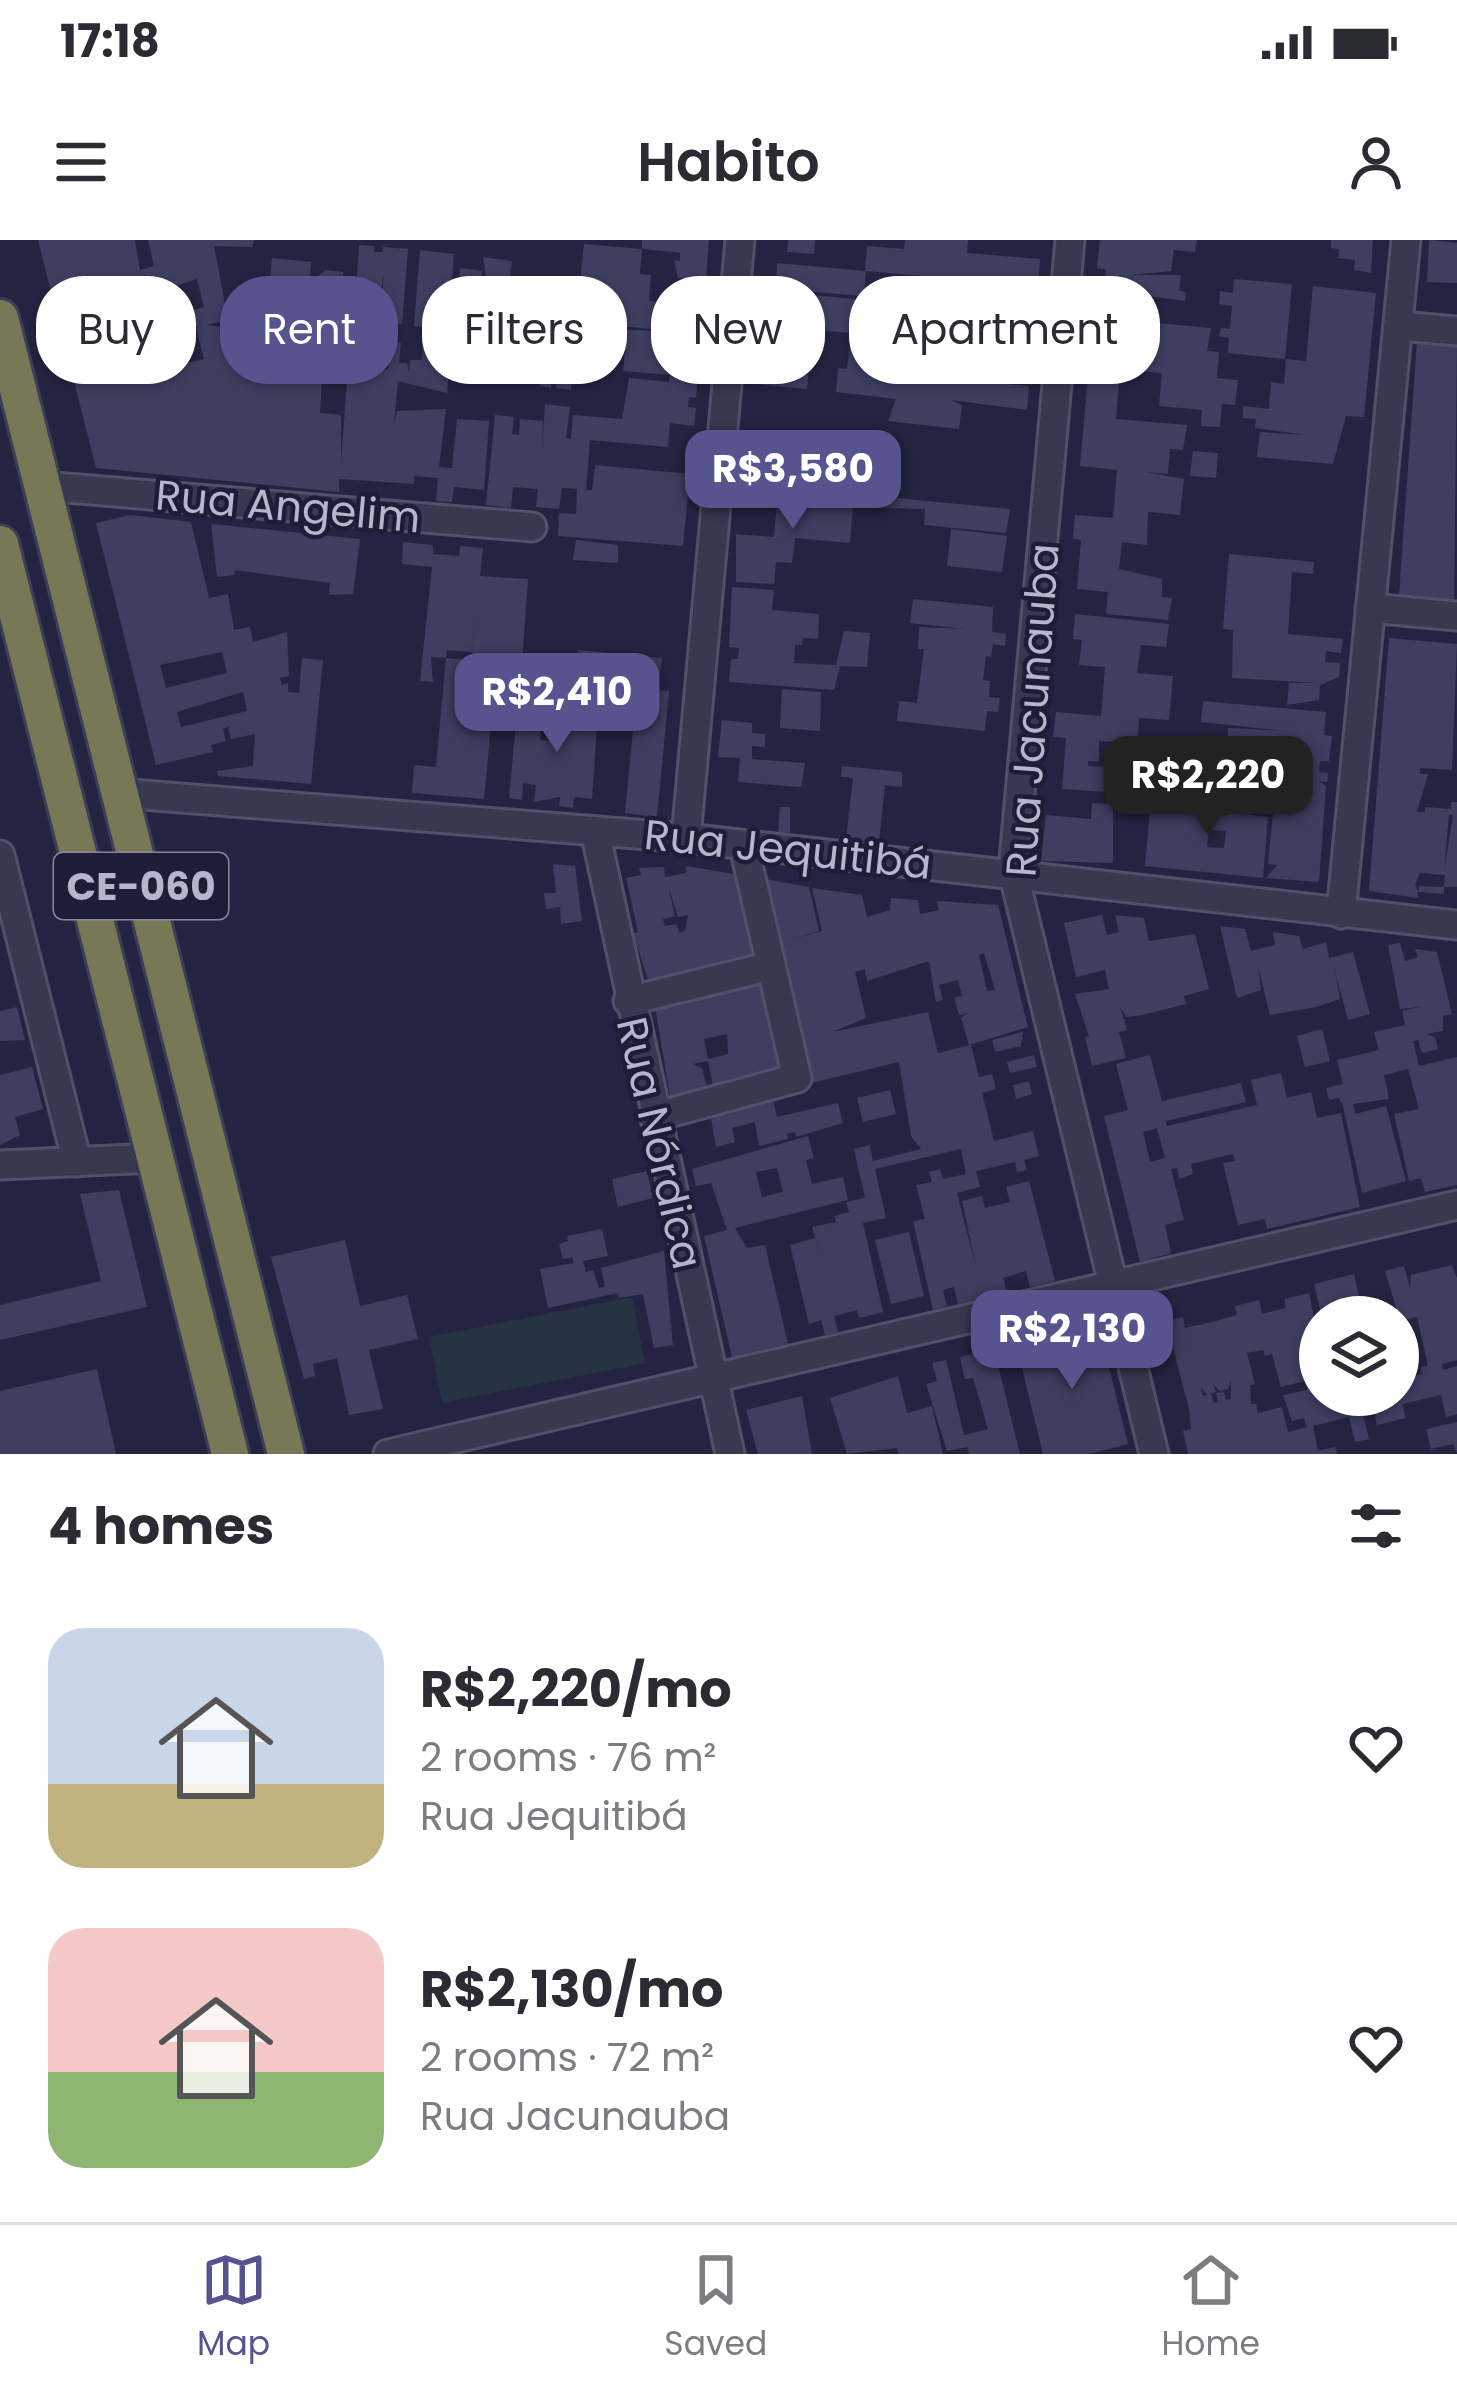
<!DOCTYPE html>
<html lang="en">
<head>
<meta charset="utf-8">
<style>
  body { margin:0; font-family:Poppins,sans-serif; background:#f2f2f3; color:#2b2b33; height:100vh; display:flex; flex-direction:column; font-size:45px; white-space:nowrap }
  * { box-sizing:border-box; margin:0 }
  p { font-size:39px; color:#7c7c81 }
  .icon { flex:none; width:66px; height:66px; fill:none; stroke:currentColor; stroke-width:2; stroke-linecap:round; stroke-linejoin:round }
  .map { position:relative; height:1214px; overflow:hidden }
  .sheet { display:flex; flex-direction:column; background:#fff; flex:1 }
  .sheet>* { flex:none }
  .top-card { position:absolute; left:36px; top:36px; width:1386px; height:108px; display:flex; gap:24px }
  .buttons { position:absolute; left:1299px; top:1056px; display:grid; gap:24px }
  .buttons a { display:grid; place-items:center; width:120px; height:120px; border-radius:50%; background:#fff; box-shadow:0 3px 9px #0004; font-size:60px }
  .price { position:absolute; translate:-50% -102px; padding:0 27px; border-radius:24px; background:#56548f; color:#fff; font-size:39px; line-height:78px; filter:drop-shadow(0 3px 6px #0008) }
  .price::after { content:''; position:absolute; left:50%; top:72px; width:36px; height:27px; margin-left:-18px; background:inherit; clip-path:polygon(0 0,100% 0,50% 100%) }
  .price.active { background:#222; color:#fff }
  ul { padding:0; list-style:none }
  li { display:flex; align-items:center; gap:36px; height:300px; padding:0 48px }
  li span { display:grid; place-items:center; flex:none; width:336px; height:240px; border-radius:36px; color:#555 }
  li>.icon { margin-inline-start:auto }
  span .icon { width:144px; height:144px; fill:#fffc; stroke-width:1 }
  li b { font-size:51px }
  h2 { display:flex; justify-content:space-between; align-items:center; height:144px; padding:0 48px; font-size:51px }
  .pill { padding:0 42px; border-radius:48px; background:#fff; box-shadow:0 3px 9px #0004; font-size:42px; line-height:108px }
  .pill.active { background:#56548f; color:#fff }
  .status { display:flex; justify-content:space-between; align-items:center; height:84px; padding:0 60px; background:#fff; direction:ltr }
  .status svg { height:33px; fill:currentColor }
  header { display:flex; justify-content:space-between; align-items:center; height:156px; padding:0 48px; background:#fff; font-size:54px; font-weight:600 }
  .dock { display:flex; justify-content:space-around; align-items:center; height:168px; border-top:3px solid #e1e1e2; background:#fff; font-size:33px; color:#7c7c81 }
  .dock a { display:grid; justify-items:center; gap:6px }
  .dock .active { color:#56548f }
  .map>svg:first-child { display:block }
</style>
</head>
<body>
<div class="status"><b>17:18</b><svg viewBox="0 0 49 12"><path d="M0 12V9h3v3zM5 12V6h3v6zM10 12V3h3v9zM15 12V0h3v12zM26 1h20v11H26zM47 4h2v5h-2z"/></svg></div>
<header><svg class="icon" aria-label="menu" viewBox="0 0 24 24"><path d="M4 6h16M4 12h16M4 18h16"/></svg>Habito<svg class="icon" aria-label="person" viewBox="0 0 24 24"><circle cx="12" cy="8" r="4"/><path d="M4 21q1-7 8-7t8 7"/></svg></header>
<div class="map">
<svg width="1457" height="1214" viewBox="0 0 1457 1214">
  <rect width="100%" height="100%" fill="#242442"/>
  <path fill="#263343" d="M632,1057L645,1123L442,1163L429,1097Z"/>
  <g fill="#3d3e60" fill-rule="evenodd">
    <path d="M38,0H135L140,30L154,26L148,0H254L253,7L214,6L228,80L206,85L303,97L300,123L323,125L320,173L341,175V222L348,127L313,114L318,36L325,30L343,32L339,89L351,91L348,127L388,130L391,102L401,103L399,123H407L409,132L410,120H422L423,94L452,96L447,153L398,141L394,184L397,171L446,169L439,227L452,228L457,179L489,181L484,250L454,247L452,262L436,261L438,238L414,236V244L339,239V252L96,228ZM197,39L204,67L192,71L204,119L188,123L176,75L124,88L128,83L124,63ZM177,123L118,141L116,136L159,125Z"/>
    <path d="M642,0H709L706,40L678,38L674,20L680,21V13L673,12L642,9L640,34L651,35L649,61L686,64L684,91L701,93L696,158L689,157L688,167L696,168L694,186L670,183L668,207L590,200L586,250H592L595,225L690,234L683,306L558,296L559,273L576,274L577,249L562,248L559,269L536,267L538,249L513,247L511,268L486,265L495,175L514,177L512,194L519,195L520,179L543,181L542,213L545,164L570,167L566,198L571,199L573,175L622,179L629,138L669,142L670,135L623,131L627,90L674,91L607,85L605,57L602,84L576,86L602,88L598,131L573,129L571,150L556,148L558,122H564L566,107H556L551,148L540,146L542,128L525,126L523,144L474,138L483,98L455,100L460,28L482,31L481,38H486L483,17L512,21L509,42L503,40L498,89L503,90L508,45L579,53L584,4L642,9Z"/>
    <path d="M788,0H815L814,14L787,12Z"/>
    <path d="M905,0H968L967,13L1040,19L1038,46L1001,43L999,59L988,61L952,55L953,39L866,31L864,56L776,49L777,23L865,31L867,6L904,9Z"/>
    <path d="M1100,0H1197L1195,12L1174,10L1171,31L1131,35H1181L1179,50L1186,53L1185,61L1149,56L1146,82L1211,88L1207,111L1219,112L1217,138L1238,140L1235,165L1222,164L1220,187L1201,186L1202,170L1159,166L1162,133L1128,130L1131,106L1115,105L1114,115L1093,112L1098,94L1122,97L1124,80L1097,77L1091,91L1094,51L1104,52L1106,29L1097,28Z"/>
    <path d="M1331,0H1373L1371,33L1354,30L1355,20L1338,18L1339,9L1331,8Z"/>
    <path d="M1429,0L1457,3V43L1427,42Z"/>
    <path d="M359,5L374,6V12H382L383,7L408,9L402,84L380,83L384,32L378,70L355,67Z"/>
    <path d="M420,10L454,14L448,88L426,85L425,78L423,87L414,86Z"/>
    <path d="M272,18L311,22L306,86L266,84Z"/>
    <path d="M1234,39L1292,44L1285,119L1228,113L1229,98L1219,96L1221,88L1230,89L1232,66L1219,64L1220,51L1233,53Z"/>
    <path d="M1313,46L1376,53L1364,177L1346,176L1333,224L1257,217L1260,192L1305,195L1255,188L1256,179L1243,178V166L1269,169L1271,142L1284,144L1286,119L1306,121Z"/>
    <path d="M778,52L855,59L852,93L776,87Z"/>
    <path d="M886,58L914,61L912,85L886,79Z"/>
    <path d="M929,62L1036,73L1031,122L999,119L998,132L959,128L961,115L936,112L938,98L991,103V94L927,86Z"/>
    <path d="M759,97L805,100L803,122L757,117Z"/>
    <path d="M1417,101L1457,106L1454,361L1399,355Z"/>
    <path d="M850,104L895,108L892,134L1029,146L1027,170L951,160L962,165L959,189L888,181L896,159L836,152L838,128L847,129Z"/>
    <path d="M1089,126L1120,129L1116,179L1187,185L1183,210L1170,209L1168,234L1146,232L1184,239L1180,275L1148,272L1147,305L1122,302L1119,329L1162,339V357L1172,358L1168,380L1106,374L1108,352L1077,349L1081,300L1073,299L1075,275L1113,278L1117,230L1080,226Z"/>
    <path d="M778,131L808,135L807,149L755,144L756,132Z"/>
    <path d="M754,196L802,200L801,222L751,220Z"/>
    <path d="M1193,211L1218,213L1216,238L1190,236Z"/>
    <path d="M778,249L854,256L850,303L795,298L792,323L776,322L774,344L736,342V294L774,297Z"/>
    <path d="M886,257L1010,269L1006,293L924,285L925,269L885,268Z"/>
    <path d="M130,275L191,282L209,358L228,354L234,390L250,387L253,402L287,392L289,436L280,438L282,445L288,443V452L299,453L302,418L323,420L311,544L218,536L217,531L253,526L255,494L231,499L228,487L223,489L226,501L211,505L213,512L156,525L96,283ZM222,412L227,433L166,448L160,425ZM243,452L247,471L181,487L177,472Z"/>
    <path d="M211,284L360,299L353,354L329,355L330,343L234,330L235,335L217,337Z"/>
    <path d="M951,289L1007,296L1002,332L947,326Z"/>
    <path d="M576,300L618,305V323L573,320Z"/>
    <path d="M403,302L433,305V314L459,316L460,306L483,308L480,336L528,339L522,422L498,421L494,455L470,453L466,485L491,486L484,559L412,553L414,525L436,527L446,418L431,417L433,442L420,441L432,327L402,324ZM477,364L471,420L446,418L447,410L472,412Z"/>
    <path d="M1229,314L1314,322L1313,334L1292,332L1288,394L1343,399L1341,413L1326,411L1325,422L1340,423L1339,437L1320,445L1319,460L1287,465L1289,443H1317L1232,438L1233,390L1223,389Z"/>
    <path d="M732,347L774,350L772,370L819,374L818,399L803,398L802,405H795L794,423L836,425L844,391L870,393L867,427L840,426L834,450L729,442L731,419H738L739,408L729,407Z"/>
    <path d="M913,359L993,367L992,392L1006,394L1005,406L993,404L991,417L986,416L983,440L990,441L989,457L1000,458L998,472L987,471L985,491L897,481L899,461L917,463L924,409H918L919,387L966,389L910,383Z"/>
    <path d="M1075,374L1169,384L1166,407L1141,405L1137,433L1173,436L1169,480L1139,478L1137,504L1099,501V521H1088V526L1122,529L1120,553L1062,549L1066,498L1053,497L1056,472L1101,476L1103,452L1105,427L1079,425L1082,400L1073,399Z"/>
    <path d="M1389,398L1457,404L1452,530L1420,528V534H1428L1417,572H1425V567L1451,569V562H1457V647H1444L1445,635L1420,633L1415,645L1418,651L1419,646L1444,647V654L1418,652V658L1369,651ZM1449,575H1453L1444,632Z"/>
    <path d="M578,410L662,418L658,450L669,451L657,577L625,573L637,449L575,443Z"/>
    <path d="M507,429L526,430V439L546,441L544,452L519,450V438L507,437Z"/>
    <path d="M782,449L821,452L820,491L780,488Z"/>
    <path d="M568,455L599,458L592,559L574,557L573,568L559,566L560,557L534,562L536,545L523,543L522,560L509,558L517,472L542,475L540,500L564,502Z"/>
    <path d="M1203,461L1326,472L1324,495L1332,496L1329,521H1320L1319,532L1328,533L1327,542L1318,541L1326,546L1319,642L1266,638L1277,625L1268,624L1275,551H1262L1264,541L1209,537L1210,523L1248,526L1249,514L1227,512L1228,488L1286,491L1201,482Z"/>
    <path d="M722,480L752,483V493L765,494V507L752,506V519L805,523L801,547L738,542L740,518L718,517Z"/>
    <path d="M842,526L902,532V547L885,545L879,603L846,599L853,538L841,537Z"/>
    <path d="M1229,546L1246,547L1244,574L1268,577L1263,638L1145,626L1150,571L1156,572V560L1206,567L1212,581V574L1227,575ZM1209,590L1226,591L1224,608L1207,607Z"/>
    <path d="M1092,563L1113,564V623L1041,621L1046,575L1091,579Z"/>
    <path d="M780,567H790V593L778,592Z"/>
    <path d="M553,624L575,626L582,681L561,684L560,667L546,669L544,653H556Z"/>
    <path d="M686,626L740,635L767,717L649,743L633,693L638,692L626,638L641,635L639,628L664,627L665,637L686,633ZM668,645L678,677L688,675L685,691L679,693L677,684L665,686L663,679L675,676Z"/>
    <path d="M759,638L809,647L819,691L792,699L822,691L812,648L862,655L867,677L890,670L891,658L918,660L920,674L939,670L937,661L998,665L1028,787L969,805L961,778L967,773L959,775L954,757L962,756L958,740L939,745L943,760L936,762L929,721L867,741L865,729L855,732L866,778L832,792L928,772L938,813L971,805L979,837L992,834L996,849L982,853L994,901L1033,891L1039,916L1024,920L1027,930L1017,932L1015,922L976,931L980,947L957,953L976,1027L962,961L982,956L985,968L1010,962L1006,947L1029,941L1055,1041L1030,1047L1026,1031L1003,1038L1007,1052L958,1064L954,1047L943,1050L947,1066L933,1070L913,981L925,979L916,945L932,942L929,932L940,929L943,939L966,934L961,909L875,929L886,978L863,983L883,1072L859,1078L857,1070L834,1076L838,1092L825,1095L821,1080L809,1084L790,1005L815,998L822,1022L812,987L836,982L835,976L849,972L846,962L865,958L854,909L870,905L873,921L921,909L911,896L899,822L807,844ZM984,713L995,750L987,751L979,715Z"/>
    <path d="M1102,675L1107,695L1119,692L1115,675L1144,678L1149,701L1195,694L1209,749L1184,756L1186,764L1142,775L1126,777L1120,766L1127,790L1119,792L1126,818L1092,826L1085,797L1089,796L1075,754L1109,749L1105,730L1076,737L1064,683Z"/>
    <path d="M1220,686L1245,689L1251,711L1275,705L1273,692L1299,696L1303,709L1326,702L1329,718L1353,712L1370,774L1348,780L1335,732L1340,759L1316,767L1270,775L1258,727L1261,750L1237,758Z"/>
    <path d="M1400,703L1405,721L1418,717L1415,709L1437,712L1452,774L1443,776V791L1426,794L1435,797L1438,809L1422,813L1418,800L1413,801L1419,826L1457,817V945L1425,952L1421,938L1409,941L1394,874L1419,869L1408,829L1384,835L1389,859L1353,864L1355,874L1386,866L1406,941L1362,953L1343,866L1339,858L1329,860L1326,848L1343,844L1337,820L1379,810L1374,792L1405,785L1402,771L1420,767L1400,769L1388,705Z"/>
    <path d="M763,733L791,830L714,851L708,821L693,824L702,828L708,852L671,862L654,760L684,753L686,762L694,760L691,751ZM727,794L728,814L708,819L704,799Z"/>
    <path d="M17,767L25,800L0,801V771Z"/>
    <path d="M1322,789L1330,821L1305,827L1297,796Z"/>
    <path d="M1023,792L1021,806L995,812L992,800Z"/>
    <path d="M1034,815L1037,827L1010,833L1007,822Z"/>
    <path d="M1150,815L1162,861L1241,843L1246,862L1166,881L1167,886L1257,865L1251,840L1281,833L1287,858L1311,852L1317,878L1341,873L1360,967L1267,989L1265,979L1238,985L1223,923L1235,921L1233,914L1191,924L1193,934L1179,939L1177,928L1171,929L1184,980L1165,985L1171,1013L1140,1022L1104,876L1128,870L1116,824ZM1157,888L1165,918L1150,922L1143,892Z"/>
    <path d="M32,827L43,869L15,877L20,895L0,905V835Z"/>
    <path d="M1029,841L1032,854L1016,859L1013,845Z"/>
    <path d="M890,850L896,874L863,882L857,858Z"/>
    <path d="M772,855L777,877L838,863L843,883L796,897L795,892L787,894L788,899L759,906L755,882L732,888L735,902L716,907L709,867Z"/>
    <path d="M808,896L814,918L806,920L812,944L843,937L848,960L735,988L747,1008L765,1005L788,1104L732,1117L704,996L727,990L711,943L696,946L692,929ZM777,928L783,952L762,957L756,932Z"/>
    <path d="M647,931L653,958L618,967L612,939Z"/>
    <path d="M119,950L147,1067L0,1100V1065L101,1041L80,954Z"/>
    <path d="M602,989L608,1016L583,1021L586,1032L593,1030L599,1048L605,1046L601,1028L664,1011L673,1105L654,1108L643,1054L619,1058L618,1053L548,1068L540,1029L574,1023L572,1017L563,1019L559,1004L568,1001L567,996Z"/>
    <path d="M909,992L924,1056L891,1064L875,1000Z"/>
    <path d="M345,1000L360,1066L407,1055L418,1099L369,1110L383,1169L349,1175L337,1118L313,1124L315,1136L304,1139L271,1017Z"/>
    <path d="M1452,1025L1457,1038V1120L1442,1124L1443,1130L1457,1126V1174L1446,1177L1441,1155L1402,1164L1406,1178L1377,1185L1374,1171L1363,1174L1369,1199L1355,1202L1349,1177L1313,1186L1318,1211L1335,1207L1337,1214H1188L1183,1191L1191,1189L1189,1169L1166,1081L1183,1077L1185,1088L1212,1082L1237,1075L1235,1066L1259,1060L1262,1074L1286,1068L1284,1059L1309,1053L1320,1108L1298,1113L1320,1112V1155H1398V1140L1422,1134L1421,1127L1428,1126L1417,1077L1400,1081L1385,1031L1404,1026L1410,1048L1411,1035ZM1263,1110L1265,1116L1272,1114L1281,1147L1305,1141L1307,1150L1283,1155L1292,1181L1304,1178L1307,1187L1288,1192L1282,1167L1258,1173L1256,1164H1251L1250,1145L1255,1144L1247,1113ZM1231,1140V1159L1226,1160L1224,1152L1216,1153L1218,1162L1214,1163L1211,1154L1203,1156L1201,1147L1207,1155L1216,1152L1213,1144L1220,1151L1228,1149Z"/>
    <path d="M1354,1034L1364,1077H1322L1314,1044Z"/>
    <path d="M1098,1083L1128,1204L1089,1214H1043L1016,1104Z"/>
    <path d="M994,1109L1020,1214H969L967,1207L947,1211L926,1144L937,1141L932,1123L946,1120L964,1195L988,1189L973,1138L965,1139L960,1117Z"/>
    <path d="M97,1129L116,1214H0V1151Z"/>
    <path d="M898,1136L907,1173L932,1166L943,1214H899L897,1208L847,1214L830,1158Z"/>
    <path d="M802,1156L812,1214H758L746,1170Z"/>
    <path d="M1457,1182V1213L1453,1204L1431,1209L1426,1189Z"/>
  </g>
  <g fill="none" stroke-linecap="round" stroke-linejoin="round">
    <defs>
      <g id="street">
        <path d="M1070,0L1013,631L1154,1214"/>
        <path d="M1400,86L1457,91"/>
        <path d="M43,246L532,287"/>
        <path d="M1370,368L1457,376"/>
        <path d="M118,553L686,598L1457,685"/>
        <path d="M595,591L730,1214"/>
        <path d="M686,598L740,0"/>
        <path d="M0,615L77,922"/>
        <path d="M1341,674L1406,0"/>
        <path d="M628,761L771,726"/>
        <path d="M654,877L797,838L744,607"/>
        <path d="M0,925L155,918"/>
        <path d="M388,1214L1457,965"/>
      </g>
      <g id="highway">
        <path d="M0,78L286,1214"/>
        <path d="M0,304L230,1214"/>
      </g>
    </defs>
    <use href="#street" stroke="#515069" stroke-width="33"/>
    <use href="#highway" stroke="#3d3d56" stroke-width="42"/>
    <use href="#street" stroke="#383851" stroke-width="27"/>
    <use href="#highway" stroke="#777855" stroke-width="36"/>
  </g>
  <g text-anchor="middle" stroke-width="9" stroke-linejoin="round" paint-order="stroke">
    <rect fill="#1d1d37" stroke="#88879f" stroke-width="3" x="54" y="613" width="174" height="66" rx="9"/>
    <g font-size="39" font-weight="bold" fill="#b6b5cc">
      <text x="141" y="660">CE-060</text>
    </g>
    <g font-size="42" fill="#b6b5cc" stroke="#1d1d37">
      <text transform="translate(288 266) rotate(5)" y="15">Rua Angelim</text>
      <text transform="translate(1032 470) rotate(-86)" y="15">Rua Jacunauba</text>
      <text transform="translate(788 609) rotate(6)" y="15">Rua Jequitibá</text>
      <text transform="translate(660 903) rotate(77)" y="15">Rua Nórdica</text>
    </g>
  </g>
</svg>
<div class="buttons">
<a><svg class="icon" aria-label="layers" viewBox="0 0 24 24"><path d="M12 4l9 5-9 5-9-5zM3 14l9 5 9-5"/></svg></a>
</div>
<b class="price" style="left:793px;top:292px">R$3,580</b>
<b class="price" style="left:557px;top:515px">R$2,410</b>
<b class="price active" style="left:1208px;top:598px">R$2,220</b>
<b class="price" style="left:1072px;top:1152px">R$2,130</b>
<div class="top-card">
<a class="pill">Buy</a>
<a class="pill active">Rent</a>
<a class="pill">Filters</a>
<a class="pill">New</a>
<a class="pill">Apartment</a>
</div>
</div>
<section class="sheet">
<h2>4 homes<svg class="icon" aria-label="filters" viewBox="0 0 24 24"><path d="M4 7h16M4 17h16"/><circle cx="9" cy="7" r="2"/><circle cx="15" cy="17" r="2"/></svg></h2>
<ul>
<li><span style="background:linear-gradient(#c9d6e8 65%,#c2b280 0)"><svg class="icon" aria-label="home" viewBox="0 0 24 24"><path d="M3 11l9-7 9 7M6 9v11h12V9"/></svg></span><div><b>R$2,220/mo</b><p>2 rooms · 76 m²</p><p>Rua Jequitibá</p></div><svg class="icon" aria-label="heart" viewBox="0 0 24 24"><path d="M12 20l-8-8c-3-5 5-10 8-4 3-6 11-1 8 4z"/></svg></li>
<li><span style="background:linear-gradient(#f6c9c9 60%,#8fb573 0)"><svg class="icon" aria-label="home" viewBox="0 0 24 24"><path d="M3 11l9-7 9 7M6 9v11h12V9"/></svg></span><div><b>R$2,130/mo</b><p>2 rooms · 72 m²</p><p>Rua Jacunauba</p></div><svg class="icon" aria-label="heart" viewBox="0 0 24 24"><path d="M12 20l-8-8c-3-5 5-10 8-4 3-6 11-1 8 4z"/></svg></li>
</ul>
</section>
<nav class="dock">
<a class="active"><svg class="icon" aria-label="map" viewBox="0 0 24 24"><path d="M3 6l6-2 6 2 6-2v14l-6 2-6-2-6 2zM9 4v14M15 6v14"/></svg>Map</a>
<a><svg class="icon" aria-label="saved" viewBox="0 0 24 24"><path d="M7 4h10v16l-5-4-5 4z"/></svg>Saved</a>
<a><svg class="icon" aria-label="home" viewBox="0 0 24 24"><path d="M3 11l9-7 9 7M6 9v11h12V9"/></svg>Home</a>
</nav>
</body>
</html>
